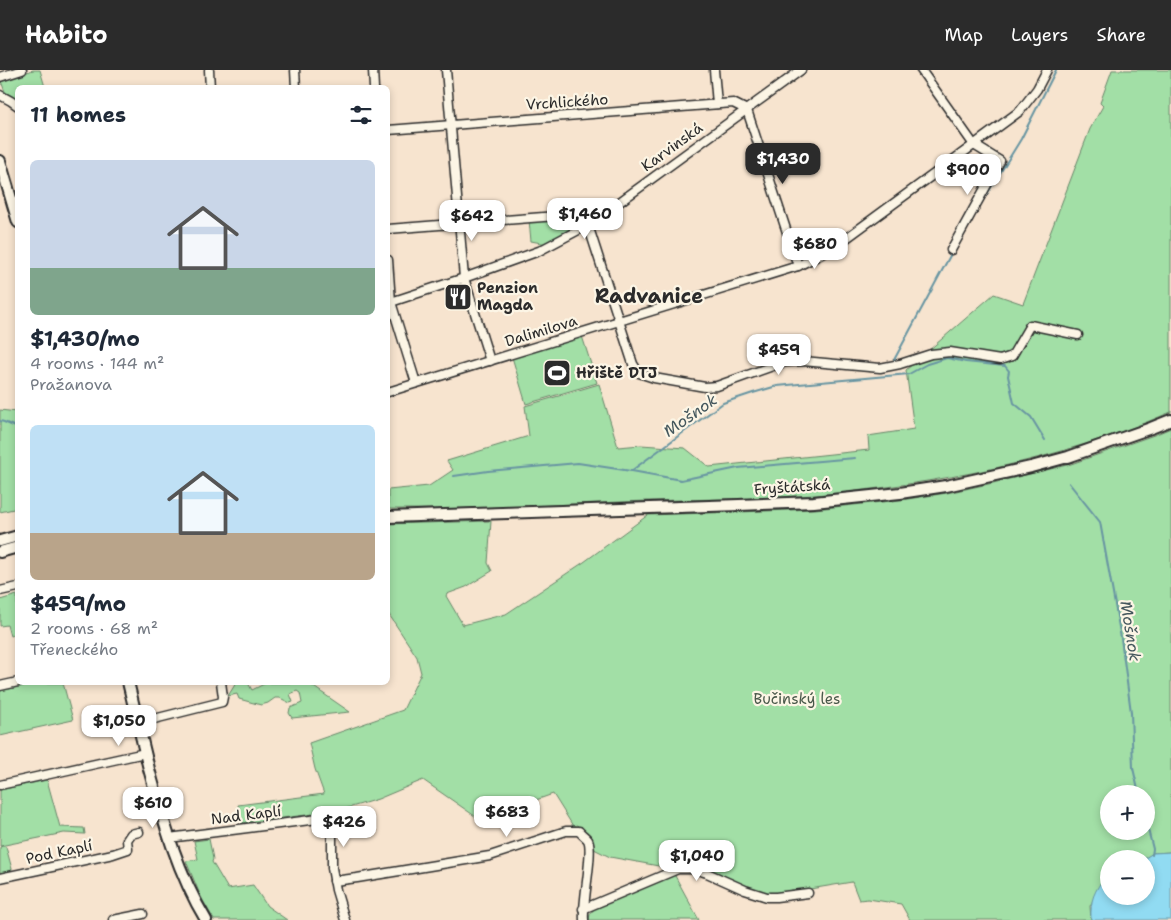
<!DOCTYPE html>
<html lang="en">
<head>
<meta charset="utf-8">
<style>
  body { margin:0; font-family:"Shantell Sans",sans-serif; background:#f6f6f7; color:#1f2937; height:100vh; display:flex; flex-direction:column; font-size:19px; white-space:nowrap }
  * { box-sizing:border-box; margin:0 }
  p { font-size:16px; color:#747a83 }
  .icon { flex:none; width:28px; height:28px; fill:none; stroke:currentColor; stroke-width:2; stroke-linecap:round; stroke-linejoin:round }
  .map { position:relative; flex:1; overflow:hidden }
  .sheet { position:absolute; left:15px; top:15px; width:375px; height:600px; display:flex; flex-direction:column; background:#fff; border-radius:8px; box-shadow:0 2px 8px #0003 }
  .sheet>* { flex:none }
  .fabs { position:absolute; left:1100px; top:715px; display:grid; gap:10px }
  .fabs a { display:grid; place-items:center; width:55px; height:55px; border-radius:50%; background:#fff; box-shadow:0 2px 8px #0003; font-size:25px }
  .price { position:absolute; translate:-50% -42px; padding:0 11px; border-radius:10px; background:#fff; color:#222; font-size:16px; line-height:32px; filter:drop-shadow(0 1px 2px #0008) }
  .price::after { content:''; position:absolute; left:50%; top:30px; width:15px; height:11px; margin-left:-8px; background:inherit; clip-path:polygon(0 0,100% 0,50% 100%) }
  .price.on { background:#2b2b2b; color:#fff }
  ul { padding:0; list-style:none }
  li { display:grid; align-content:center; gap:10px; height:265px; padding:0 15px }
  li span { display:grid; place-items:center; height:155px; border-radius:8px; color:#555 }
  li>.icon { margin-inline-start:auto }
  span .icon { width:90px; height:90px; fill:#fffc; stroke-width:1 }
  li b { font-size:21px }
  h2 { display:flex; justify-content:space-between; align-items:center; height:60px; padding:0 15px; font-size:21px }
  header { display:flex; align-items:center; gap:30px; box-sizing:border-box; height:70px; padding:0 25px; background:#2b2b2b; color:#fff }
  header strong { font-size:24px }
  nav { display:flex; gap:28px; margin-inline-start:auto; font-size:18px }
  .map>svg:first-child { display:block }
</style>
</head>
<body>
<header>
<strong>Habito</strong>
<nav><a>Map</a><a>Layers</a><a>Share</a></nav>
</header>
<div class="map">
<svg width="1171" height="850" viewBox="0 0 1171 850">
  <rect width="100%" height="100%" fill="#f7e4cf"/>
  <filter id="ink" filterUnits="userSpaceOnUse"><feTurbulence type="fractalNoise" baseFrequency=".02" numOctaves="2"/><feDisplacementMap in="SourceGraphic" scale="10" xChannelSelector="R" yChannelSelector="G"/><feConvolveMatrix kernelMatrix="1 2 1 2 8 2 1 2 1" color-interpolation-filters="sRGB"/></filter>
  <g filter="url(#ink)">
    <g fill="#a2dfa6" stroke="#668568" fill-rule="evenodd">
      <path d="M33,0H40L45,17L18,18L17,29L5,22L1,11Z"/>
      <path d="M1112,0H1171V342C1058,391 937,414 815,425C759,429 703,429 647,431C561,434 474,440 388,439V420L429,416L453,400L447,391L529,366L525,336L599,314L618,377L641,375L685,378L709,397L869,380L868,366L914,359L906,300L994,224L1023,234L1090,59L1103,36L1100,33Z"/>
      <path d="M566,148L570,149L580,155L547,174L531,171L529,150Z"/>
      <path d="M582,266L597,313L526,334L512,287Z"/>
      <path d="M0,340L17,342L18,438L0,442Z"/>
      <path d="M1171,358V782L1153,783L1145,789H1109V805H1106L1090,836L1091,850H910L901,834L868,829L859,830L852,812L774,825L679,797H664L610,787L592,778L590,768L577,755L573,756L553,724L502,742L503,748L482,751L423,710L378,729L338,741L242,753L238,735L324,724L315,699L309,673L403,640L421,603L417,587L388,543V454L491,451L488,493L492,501L466,517L447,524L446,526L463,555L506,544L584,492L648,445L740,442L815,439L901,430L947,423L993,413L1071,394L1154,365ZM1109,724H1146V761H1109Z"/>
      <path d="M17,525V564L10,566L7,555L0,556V530Z"/>
      <path d="M38,613H63L73,650L0,666V621Z"/>
      <path d="M236,613H248L252,620L266,613H308L350,642L292,648L289,643L290,638L302,633L300,623L297,621L290,624L293,632L290,633L280,628H275L268,633L261,635L239,629L237,624L228,626Z"/>
      <path d="M47,710L60,757L84,758L85,764L64,763L0,776V720Z"/>
      <path d="M209,769L213,789L212,792L228,819L253,815L267,836L287,850H214L201,827L186,791L198,789L194,771Z"/>
      <path d="M3,776L6,777L12,799L10,802L0,804V777Z"/>
      <path d="M674,804L699,850H589L590,844L594,839L667,806Z"/>
    </g>
    <path fill="#91dbf2" stroke="#6895a2" d="M1171,782V850H1091C1090,829 1094,822 1106,805H1109V826H1146V789L1145,788L1153,783Z"/>
    <g fill="none" stroke-linecap="round" stroke-linejoin="round">
      <g stroke="#6895a2" stroke-width="2">
        <path d="M971,150L1021,69L1056,0"/>
        <path d="M894,290L952,182"/>
        <path d="M0,351L4,352L18,358"/>
        <path d="M632,401L681,410L738,398L855,388"/>
        <path d="M454,406L488,401L578,393L631,401L723,333L753,323L777,316L909,304L927,294L947,288L966,292L1005,296L1009,301L1008,306L1014,333L1031,347L1045,370"/>
        <path d="M1069,413L1100,452L1121,568L1131,642L1133,698L1139,724"/>
        <path d="M1146,752L1153,779L1152,785"/>
      </g>
      <defs>
        <g id="minor">
          <path d="M209,0L210,18"/>
          <path d="M295,0L296,18"/>
          <path d="M373,0L374,18"/>
          <path d="M446,0L464,208L490,291"/>
          <path d="M714,0L717,34"/>
          <path d="M921,0L974,75L1000,91L951,180"/>
          <path d="M0,7L22,0"/>
          <path d="M0,25L11,31L18,36"/>
          <path d="M747,40L798,196"/>
          <path d="M388,60L733,33L747,40"/>
          <path d="M388,159L569,145L588,155L633,294L639,303L654,308L705,317L717,316L784,292L803,291L880,298L900,294L931,284L950,282L1000,290L1012,286L1030,255L1078,265"/>
          <path d="M388,190L391,232L416,313"/>
          <path d="M388,233L464,208L539,181L588,155L801,0"/>
          <path d="M388,322L798,196L833,178L1020,41L1037,19L1047,0"/>
          <path d="M0,521L18,517"/>
          <path d="M0,616L18,612"/>
          <path d="M138,653L222,632L223,627L221,612"/>
          <path d="M0,715L145,683"/>
          <path d="M169,768L318,749L326,754L332,765V798L336,820L345,850"/>
          <path d="M0,808L113,784L128,779L127,770L131,764L139,762"/>
          <path d="M334,811L357,808L490,786L566,761H579C581,764 586,767 588,770C594,781 582,832 584,850"/>
          <path d="M583,839L678,799H694L707,803L745,820L767,827H776L808,823"/>
          <path d="M113,850L143,844"/>
        </g>
        <g id="major">
          <path d="M0,91L18,152"/>
          <path d="M388,447L739,435L814,432L900,423L946,416L1031,397L1068,387L1151,358L1171,350"/>
          <path d="M0,471L18,466"/>
          <path d="M0,482L18,477"/>
          <path d="M128,612C135,641 142,670 149,699C163,750 178,804 206,850"/>
        </g>
      </defs>
      <use href="#minor" stroke="#2b2b2b" stroke-width="11"/>
      <use href="#major" stroke="#2b2b2b" stroke-width="14"/>
      <use href="#minor" stroke="#fcf5e5" stroke-width="8"/>
      <use href="#major" stroke="#fcf5e5" stroke-width="10"/>
    </g>
  </g>
  <defs>
    <symbol id="restaurant-square" viewBox="-11 -11 22 22"><rect x="-9" y="-9" width="18" height="18" rx="4" fill="#2b2b2b" stroke="#fcf5e5"/><path d="M-5-6h1v4h1v-4h1v4h1v-4h1v5L-1.5 .5V6h-2V.5L-5-1ZM5-6V6H3V1.5H1.5Q1.5-4 5-6Z" fill="#fff"/></symbol>
    <symbol id="stadium-square" viewBox="-11 -11 22 22"><rect x="-9" y="-9" width="18" height="18" rx="4" fill="#2b2b2b" stroke="#fcf5e5"/><path d="M0-5a6.5 5 0 1 0 0 10a6.5 5 0 1 0 0-10ZM-3.5-1.8h7v3.6h-7Z" fill="#fff"/></symbol>
  </defs>
  <g fill-rule="evenodd">
    <use href="#restaurant-square" x="442" y="211" width="32" height="32"/>
    <use href="#stadium-square" x="541" y="287" width="32" height="32"/>
  </g>
  <g text-anchor="middle" stroke-width="4.5" stroke-linejoin="round" paint-order="stroke">
    <g font-size="15" fill="#2b2b2b" stroke="#fcf5e5">
      <text transform="translate(567 32) rotate(-4)" y="5">Vrchlického</text>
      <text transform="translate(672 77) rotate(-36)" y="5">Karvinská</text>
      <text transform="translate(541 261) rotate(-17)" y="5">Dalimilova</text>
      <text transform="translate(792 417) rotate(-4)" y="5">Fryštátská</text>
      <text transform="translate(246 745) rotate(-7)" y="5">Nad Kaplí</text>
      <text transform="translate(59 782) rotate(-12)" y="5">Pod Kaplí</text>
    </g>
    <g font-size="15" font-weight="bold" fill="#2b2b2b" stroke="#fcf5e5" text-anchor="start">
      <text x="477" y="223">Penzion<tspan x="477" dy="17">Magda</tspan></text>
      <text x="576" y="308">Hřiště DTJ</text>
    </g>
    <g font-size="15" fill="#49584a" stroke="#fcf5e5">
      <text x="797" y="634">Bučinský les</text>
    </g>
    <g font-size="16" font-style="italic" fill="#44575d" stroke="#fcf5e5">
      <text transform="translate(690 345) rotate(-35)" y="6">Mošnok</text>
      <text transform="translate(1131 561) rotate(81)" y="6">Mošnok</text>
    </g>
    <g font-size="20" font-weight="bold" fill="#2b2b2b" stroke="#fcf5e5">
      <text x="649" y="233">Radvanice</text>
    </g>
  </g>
</svg>
<div class="fabs">
<a>+</a>
<a>−</a>
</div>
<b class="price on" style="left:783px;top:115px">$1,430</b>
<b class="price" style="left:968px;top:126px">$900</b>
<b class="price" style="left:585px;top:170px">$1,460</b>
<b class="price" style="left:472px;top:172px">$642</b>
<b class="price" style="left:815px;top:200px">$680</b>
<b class="price" style="left:779px;top:306px">$459</b>
<b class="price" style="left:119px;top:677px">$1,050</b>
<b class="price" style="left:153px;top:759px">$610</b>
<b class="price" style="left:507px;top:768px">$683</b>
<b class="price" style="left:344px;top:778px">$426</b>
<b class="price" style="left:697px;top:812px">$1,040</b>
<section class="sheet">
<h2>11 homes<svg class="icon" aria-label="filters" viewBox="0 0 24 24"><path d="M4 7h16M4 17h16"/><circle cx="9" cy="7" r="2"/><circle cx="15" cy="17" r="2"/></svg></h2>
<ul>
<li><span style="background:linear-gradient(#c9d6e8 70%,#7fa58c 0)"><svg class="icon" aria-label="home" viewBox="0 0 24 24"><path d="M3 11l9-7 9 7M6 9v11h12V9"/></svg></span><div><b>$1,430/mo</b><p>4 rooms · 144 m²</p><p>Pražanova</p></div></li>
<li><span style="background:linear-gradient(#bfe0f5 70%,#b9a48a 0)"><svg class="icon" aria-label="home" viewBox="0 0 24 24"><path d="M3 11l9-7 9 7M6 9v11h12V9"/></svg></span><div><b>$459/mo</b><p>2 rooms · 68 m²</p><p>Třeneckého</p></div></li>
</ul>
</section>
</div>
</body>
</html>
